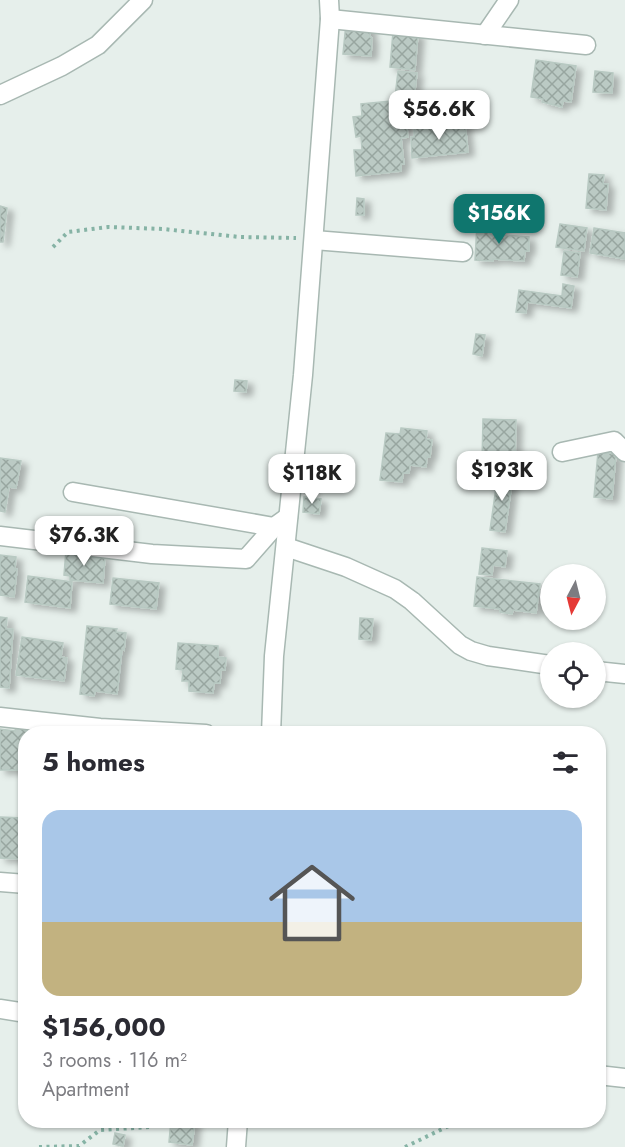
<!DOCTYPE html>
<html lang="en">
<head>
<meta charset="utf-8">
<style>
  body { margin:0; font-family:Jost,sans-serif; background:#f7f7f7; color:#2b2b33; height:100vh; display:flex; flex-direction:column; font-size:22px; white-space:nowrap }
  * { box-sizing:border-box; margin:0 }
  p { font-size:20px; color:#7c7c81 }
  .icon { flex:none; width:33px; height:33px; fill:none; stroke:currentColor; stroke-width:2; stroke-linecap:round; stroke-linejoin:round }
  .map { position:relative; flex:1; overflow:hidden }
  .panel { position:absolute; left:18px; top:726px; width:588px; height:402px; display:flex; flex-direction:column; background:#fff; border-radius:24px; box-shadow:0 2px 4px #0004 }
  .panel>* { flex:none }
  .needle { width:39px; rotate:187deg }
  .tools { position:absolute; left:540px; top:564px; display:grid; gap:12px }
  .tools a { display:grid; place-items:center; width:66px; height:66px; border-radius:50%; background:#fff; box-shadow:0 2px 4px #0004; font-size:30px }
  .price { position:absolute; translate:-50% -51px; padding:0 14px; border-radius:12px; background:#fff; color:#222; font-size:20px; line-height:39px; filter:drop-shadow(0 2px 3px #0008) }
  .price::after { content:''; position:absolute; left:50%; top:36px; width:18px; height:14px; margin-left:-9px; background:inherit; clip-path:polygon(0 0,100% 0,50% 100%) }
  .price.on { background:#0f766e; color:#fff }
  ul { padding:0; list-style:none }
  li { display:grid; align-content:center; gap:12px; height:318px; padding:0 24px }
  li span { display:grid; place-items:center; height:186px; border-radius:18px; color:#555 }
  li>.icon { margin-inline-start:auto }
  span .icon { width:108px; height:108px; fill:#fffc; stroke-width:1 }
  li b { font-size:26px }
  h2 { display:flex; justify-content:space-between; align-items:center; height:72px; padding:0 24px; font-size:26px }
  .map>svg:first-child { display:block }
</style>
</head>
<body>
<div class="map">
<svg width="625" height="1147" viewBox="0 0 625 1147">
  <defs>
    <pattern id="building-cross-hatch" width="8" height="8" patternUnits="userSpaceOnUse" patternTransform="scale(1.5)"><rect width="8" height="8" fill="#bbcac4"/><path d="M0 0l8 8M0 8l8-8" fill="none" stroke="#98a6a0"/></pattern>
    <filter id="shadow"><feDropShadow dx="6" dy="4" stdDeviation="3" flood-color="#0004"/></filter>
  </defs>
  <rect width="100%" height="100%" fill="#e6efeb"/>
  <g fill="url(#building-cross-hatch)" stroke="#b8c9c2" stroke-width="1.5" filter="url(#shadow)">
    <path d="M346,23L370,25V37L372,38L371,56L343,54Z"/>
    <path d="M393,32L418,34L415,70L390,67Z"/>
    <path d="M536,60L576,66L571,102L563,101L562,107L542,102L543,99L531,97Z"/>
    <path d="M398,71L417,73L413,108L394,106Z"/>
    <path d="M595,71L613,73L612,93L593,92Z"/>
    <path d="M391,101L395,110H405L408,137L401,138L404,164H401V171L356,176L354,150H362L361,136L356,137L353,117L362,116L361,104Z"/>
    <path d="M465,123L468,152L412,158L411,137H414V128Z"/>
    <path d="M589,174L604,175L603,184H608L606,210L586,208Z"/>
    <path d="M357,198L364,199V215H356Z"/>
    <path d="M503,203L535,209L532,225L500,219Z"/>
    <path d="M0,206L7,208L3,242H0Z"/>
    <path d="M477,224L501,225V235L529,237V251H525L524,261L493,259V261L475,260Z"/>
    <path d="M560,224L587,228L584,251L556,247Z"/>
    <path d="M594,228L625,233V259L590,253Z"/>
    <path d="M564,251L580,253L577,277L561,275Z"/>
    <path d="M563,284L574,286L571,308L527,302L526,313L516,312L519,290L562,296Z"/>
    <path d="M476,334L485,335L482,356L473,354Z"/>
    <path d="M235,380L247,381L246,392L234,391Z"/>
    <path d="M483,419L516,420L515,463L482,462Z"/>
    <path d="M401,428L427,431L426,439L432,440L430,457H427L426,467L410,465L409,473H403L402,482L380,480L386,433L400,434Z"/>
    <path d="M598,452L616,454L612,499L594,497Z"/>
    <path d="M0,458L21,461L16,488L9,487L5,512L0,511Z"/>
    <path d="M498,473L513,475L505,532L490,530Z"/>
    <path d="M304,497L321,499L319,514L303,512Z"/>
    <path d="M482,548L507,551L505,567L493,565L492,575L479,574Z"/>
    <path d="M66,550L105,557L103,583L70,580V576L64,575Z"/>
    <path d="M0,555L16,557L15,569H17L14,597L0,595Z"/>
    <path d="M28,576L72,582L70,608L25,602Z"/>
    <path d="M477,577L540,584L536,613L513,610L512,614L500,612V609L474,606Z"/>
    <path d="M113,578L159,583L156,609L110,604Z"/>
    <path d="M0,617L7,618L6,629H13L9,688L0,687Z"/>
    <path d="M360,618L373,619L371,640L359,639Z"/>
    <path d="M87,626L117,629L116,632L126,633L124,650L122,649L117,694L95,691L94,696L80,694Z"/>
    <path d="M22,637L63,643L61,657L67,658L64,681L16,675Z"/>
    <path d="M178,643L218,646V657L226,658L225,670H221L220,683H214L213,693L189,691V681H182L183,670L176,669Z"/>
    <path d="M16,726L25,727V731H31V734H26V770H0V729L15,731Z"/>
    <path d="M0,817L25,818L21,859L0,858Z"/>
    <path d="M171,1120L195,1122L192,1145L169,1142Z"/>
    <path d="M115,1133L125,1135L123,1146L113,1144Z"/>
  </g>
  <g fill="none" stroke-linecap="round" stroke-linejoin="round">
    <defs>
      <g id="street">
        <path d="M330,19L586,45"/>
        <path d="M485,35L509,0"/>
        <path d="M0,95L62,66L98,45L143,0"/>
        <path d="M314,240L463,252"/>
        <path d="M562,452L614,441L625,452"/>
        <path d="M73,492L274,527"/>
        <path d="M0,536L152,554L246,559L274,527L288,517"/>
        <path d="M286,547L346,567L395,589L412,601L460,645L471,651L488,656L550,665"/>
        <path d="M596,671L625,674"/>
        <path d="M0,717L100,728L206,734"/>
        <path d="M271,734L274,656L303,375L330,19L329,0"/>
        <path d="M0,882L26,884"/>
        <path d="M0,1009L26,1013"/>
        <path d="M598,1075L625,1078"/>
        <path d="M236,1147L238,1120"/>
      </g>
    </defs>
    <use href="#street" stroke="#a8b8b2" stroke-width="21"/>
    <g stroke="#86b3a5" stroke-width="4" stroke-dasharray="3 4.5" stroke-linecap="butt">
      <path d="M53,247L68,232L108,227L163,229L240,237L296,238"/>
      <path d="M39,1147L79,1146L100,1130L150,1127L165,1120"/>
      <path d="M405,1147L461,1120"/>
    </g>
    <use href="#street" stroke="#fff" stroke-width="18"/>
  </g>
</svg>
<div class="tools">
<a><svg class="needle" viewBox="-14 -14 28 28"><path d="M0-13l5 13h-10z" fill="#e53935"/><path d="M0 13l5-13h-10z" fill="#7c7c81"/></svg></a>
<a><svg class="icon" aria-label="locate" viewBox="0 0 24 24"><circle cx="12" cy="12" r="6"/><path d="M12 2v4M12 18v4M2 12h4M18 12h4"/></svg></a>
</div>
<b class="price" style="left:439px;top:141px">$56.6K</b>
<b class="price on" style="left:499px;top:245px">$156K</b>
<b class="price" style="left:502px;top:502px">$193K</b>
<b class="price" style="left:312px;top:505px">$118K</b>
<b class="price" style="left:84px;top:567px">$76.3K</b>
<section class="panel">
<h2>5 homes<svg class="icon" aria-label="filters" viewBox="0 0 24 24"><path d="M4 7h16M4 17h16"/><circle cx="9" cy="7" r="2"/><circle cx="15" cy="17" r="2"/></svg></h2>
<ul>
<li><span style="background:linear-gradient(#a9c7e8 60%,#c2b280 0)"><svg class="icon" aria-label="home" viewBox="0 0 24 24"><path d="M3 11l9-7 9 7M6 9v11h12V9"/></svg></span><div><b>$156,000</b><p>3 rooms · 116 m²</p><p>Apartment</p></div></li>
</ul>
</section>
</div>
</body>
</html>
